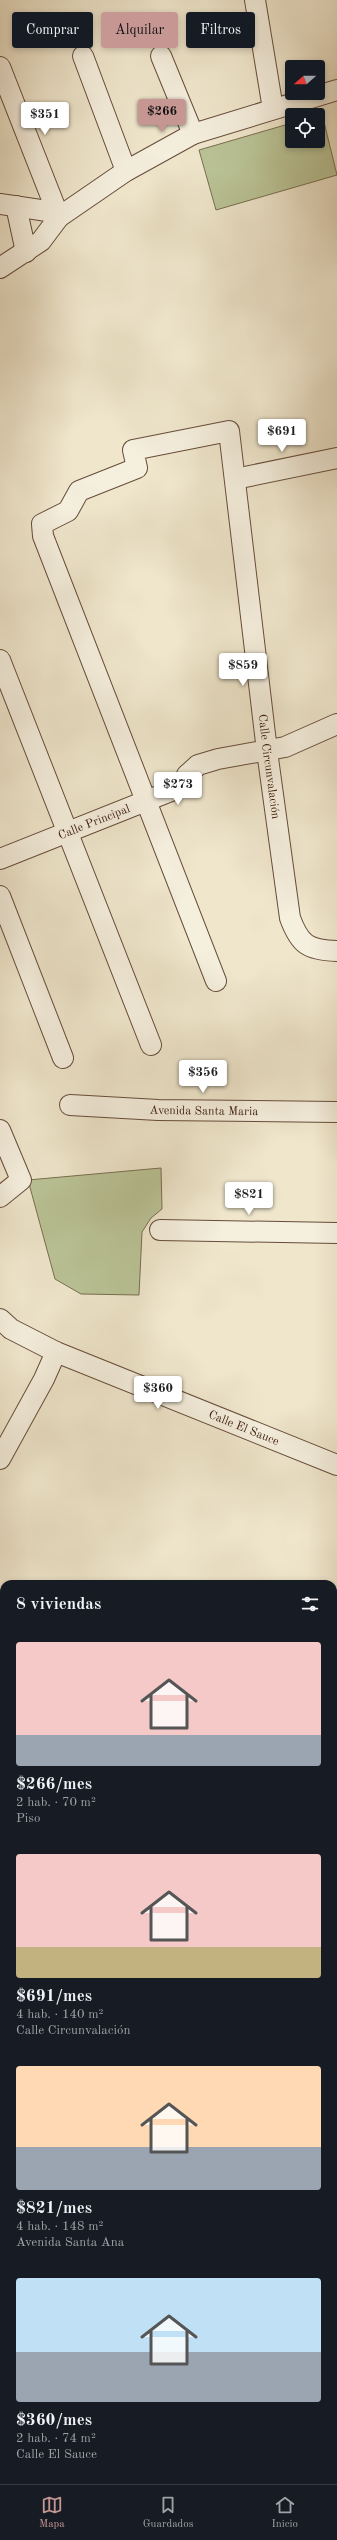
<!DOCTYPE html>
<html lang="es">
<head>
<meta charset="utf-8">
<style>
  body { margin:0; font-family:"Old Standard TT",serif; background:#20242c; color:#f1f3f6; height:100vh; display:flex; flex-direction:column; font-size:15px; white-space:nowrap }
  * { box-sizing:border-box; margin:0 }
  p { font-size:13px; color:#9ea1a6 }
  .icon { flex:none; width:22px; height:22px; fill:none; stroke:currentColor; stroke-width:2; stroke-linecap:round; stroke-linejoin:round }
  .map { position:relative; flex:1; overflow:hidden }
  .drawer { position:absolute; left:0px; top:1580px; width:337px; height:904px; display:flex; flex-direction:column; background:#171b24; border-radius:12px 12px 0 0; box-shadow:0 2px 6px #0003 }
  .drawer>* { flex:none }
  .top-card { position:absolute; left:12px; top:12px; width:313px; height:36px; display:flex; gap:8px }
  .needle { width:26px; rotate:249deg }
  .tools { position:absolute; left:285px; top:60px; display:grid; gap:8px }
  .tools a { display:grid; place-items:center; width:40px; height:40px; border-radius:4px; background:#171b24; box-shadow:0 2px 6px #0003; font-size:20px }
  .price { position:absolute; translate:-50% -34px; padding:0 9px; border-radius:4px; background:#fff; color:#222; font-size:13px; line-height:26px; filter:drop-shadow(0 1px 2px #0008) }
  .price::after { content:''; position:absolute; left:50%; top:24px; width:12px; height:9px; margin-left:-6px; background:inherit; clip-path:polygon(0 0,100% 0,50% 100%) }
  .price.active { background:#c59692; color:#111 }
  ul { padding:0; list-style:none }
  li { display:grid; align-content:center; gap:8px; height:212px; padding:0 16px }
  li span { display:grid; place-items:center; height:124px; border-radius:4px; color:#555 }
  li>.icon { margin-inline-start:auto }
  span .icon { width:72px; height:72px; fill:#fffc; stroke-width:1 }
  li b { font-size:17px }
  h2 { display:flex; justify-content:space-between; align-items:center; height:48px; padding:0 16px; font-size:17px }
  .tag { padding:0 14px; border-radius:4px; background:#171b24; box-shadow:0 2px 6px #0003; font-size:14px; line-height:36px }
  .tag.active { background:#c59692; color:#111 }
  .menu { display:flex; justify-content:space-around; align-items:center; height:56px; border-top:1px solid #363941; background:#171b24; font-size:11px; color:#9ea1a6 }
  .menu a { display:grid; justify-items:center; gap:2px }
  .menu .active { color:#c59692 }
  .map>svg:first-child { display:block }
</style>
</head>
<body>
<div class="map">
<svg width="337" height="2484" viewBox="0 0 337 2484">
  <rect width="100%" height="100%" fill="#efe6cc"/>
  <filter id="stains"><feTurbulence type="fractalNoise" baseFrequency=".005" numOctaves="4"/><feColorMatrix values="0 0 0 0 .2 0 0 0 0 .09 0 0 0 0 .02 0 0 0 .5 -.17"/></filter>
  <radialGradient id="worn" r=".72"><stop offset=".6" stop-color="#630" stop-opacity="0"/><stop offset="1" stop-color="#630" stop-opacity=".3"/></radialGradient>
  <g fill="#bac497" stroke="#796e50">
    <path d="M322,114L337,175L216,210L199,150L292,123V141H318V116Z"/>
    <path d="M161,1168L162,1209L151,1218L142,1232L139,1295L81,1294L55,1279L28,1180Z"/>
  </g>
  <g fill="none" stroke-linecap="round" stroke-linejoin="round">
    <defs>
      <g id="minor">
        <path d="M255,0L273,109"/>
        <path d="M83,56L126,171"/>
        <path d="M161,56L193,134"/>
        <path d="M0,67L59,217L41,241L0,268"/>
        <path d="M0,204L47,211L59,217L126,171L193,134L337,90"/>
        <path d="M16,206L26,252"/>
        <path d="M235,479L337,458"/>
        <path d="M0,660L151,1045"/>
        <path id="s1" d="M0,859L181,787L187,775L198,765L218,759L285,747L337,724"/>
        <path d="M0,896L63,1058"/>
        <path id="s2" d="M216,981L43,536L42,524L68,511L79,491L137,468L133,450L229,431L267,751L290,918C300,945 308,950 337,951"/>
        <path id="s3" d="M70,1105L158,1110L337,1112"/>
        <path d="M0,1130L21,1180L0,1197"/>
        <path d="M160,1230L337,1233"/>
        <path id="s4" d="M0,1319L11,1329L56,1352L337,1465"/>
        <path d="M0,1459L44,1379L56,1352"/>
        <path d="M0,1695L4,1697"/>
        <path d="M0,1751L4,1750"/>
        <path d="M0,1768L4,1770"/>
        <path d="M0,2242L4,2247"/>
        <path d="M0,2373H4"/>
        <path d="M333,2448L337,2452"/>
        <path d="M107,2480L108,2484"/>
        <path d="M190,2480L191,2484"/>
        <path d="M289,2480L290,2484"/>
      </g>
      <g id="highway">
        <path d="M0,1816L4,1818"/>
        <path d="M0,1875L4,1878"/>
        <path d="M333,2039L337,2042"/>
        <path d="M333,2106L337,2109"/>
      </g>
    </defs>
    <use href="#minor" stroke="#664c3a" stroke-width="22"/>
    <use href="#highway" stroke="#381909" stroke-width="24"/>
    <use href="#minor" stroke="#f5efde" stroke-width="20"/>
    <use href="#highway" stroke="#e8c386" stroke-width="22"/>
  </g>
  <g text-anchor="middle" stroke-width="3" stroke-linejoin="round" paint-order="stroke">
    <g font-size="12" fill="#381909" stroke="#f5efde">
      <text dy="4" stroke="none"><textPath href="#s2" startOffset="1058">Calle Circunvalación</textPath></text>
      <text dy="4" stroke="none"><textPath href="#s1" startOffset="101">Calle Principal</textPath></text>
      <text dy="4" stroke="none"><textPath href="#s3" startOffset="134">Avenida Santa Maria</textPath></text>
      <text dy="4" stroke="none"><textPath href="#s4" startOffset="268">Calle El Sauce</textPath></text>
    </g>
  </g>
  <rect width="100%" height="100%" filter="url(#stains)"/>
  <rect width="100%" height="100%" fill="url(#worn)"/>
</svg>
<div class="tools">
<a><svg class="needle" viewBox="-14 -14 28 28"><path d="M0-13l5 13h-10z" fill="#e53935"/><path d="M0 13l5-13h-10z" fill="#9ea1a6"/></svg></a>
<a><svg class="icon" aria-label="locate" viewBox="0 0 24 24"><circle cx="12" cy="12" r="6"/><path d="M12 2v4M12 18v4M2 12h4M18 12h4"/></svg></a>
</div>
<b class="price active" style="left:162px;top:133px">$266</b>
<b class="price" style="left:45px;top:136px">$351</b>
<b class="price" style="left:282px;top:453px">$691</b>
<b class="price" style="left:243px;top:687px">$859</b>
<b class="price" style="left:178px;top:806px">$273</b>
<b class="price" style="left:203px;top:1094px">$356</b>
<b class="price" style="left:249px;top:1216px">$821</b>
<b class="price" style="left:158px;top:1410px">$360</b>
<div class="top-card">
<a class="tag">Comprar</a>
<a class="tag active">Alquilar</a>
<a class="tag">Filtros</a>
</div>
<section class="drawer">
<h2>8 viviendas<svg class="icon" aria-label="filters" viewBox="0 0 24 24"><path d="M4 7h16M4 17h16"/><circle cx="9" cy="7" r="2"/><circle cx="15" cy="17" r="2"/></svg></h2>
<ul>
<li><span style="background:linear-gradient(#f6c9c9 75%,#9aa5b1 0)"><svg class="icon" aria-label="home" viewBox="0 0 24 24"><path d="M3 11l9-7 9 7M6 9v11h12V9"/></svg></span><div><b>$266/mes</b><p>2 hab. · 70 m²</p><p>Piso</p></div></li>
<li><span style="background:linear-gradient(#f6c9c9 75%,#c2b280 0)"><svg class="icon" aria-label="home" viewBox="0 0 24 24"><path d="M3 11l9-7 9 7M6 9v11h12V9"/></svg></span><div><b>$691/mes</b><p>4 hab. · 140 m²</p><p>Calle Circunvalación</p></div></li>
<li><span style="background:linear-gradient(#ffd9b3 65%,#9aa5b1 0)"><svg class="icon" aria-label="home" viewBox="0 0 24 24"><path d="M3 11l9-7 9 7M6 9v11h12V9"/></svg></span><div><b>$821/mes</b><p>4 hab. · 148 m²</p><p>Avenida Santa Ana</p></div></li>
<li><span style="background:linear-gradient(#bfe0f5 60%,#9aa5b1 0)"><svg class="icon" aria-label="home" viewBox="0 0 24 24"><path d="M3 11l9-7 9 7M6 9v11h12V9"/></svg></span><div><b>$360/mes</b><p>2 hab. · 74 m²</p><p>Calle El Sauce</p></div></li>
</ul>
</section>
</div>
<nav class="menu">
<a class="active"><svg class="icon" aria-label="map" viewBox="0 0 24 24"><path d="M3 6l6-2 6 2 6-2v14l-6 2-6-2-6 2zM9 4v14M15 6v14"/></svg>Mapa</a>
<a><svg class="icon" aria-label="saved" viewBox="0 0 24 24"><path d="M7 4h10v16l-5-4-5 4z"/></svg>Guardados</a>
<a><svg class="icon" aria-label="home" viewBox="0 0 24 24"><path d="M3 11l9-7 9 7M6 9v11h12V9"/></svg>Inicio</a>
</nav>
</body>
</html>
